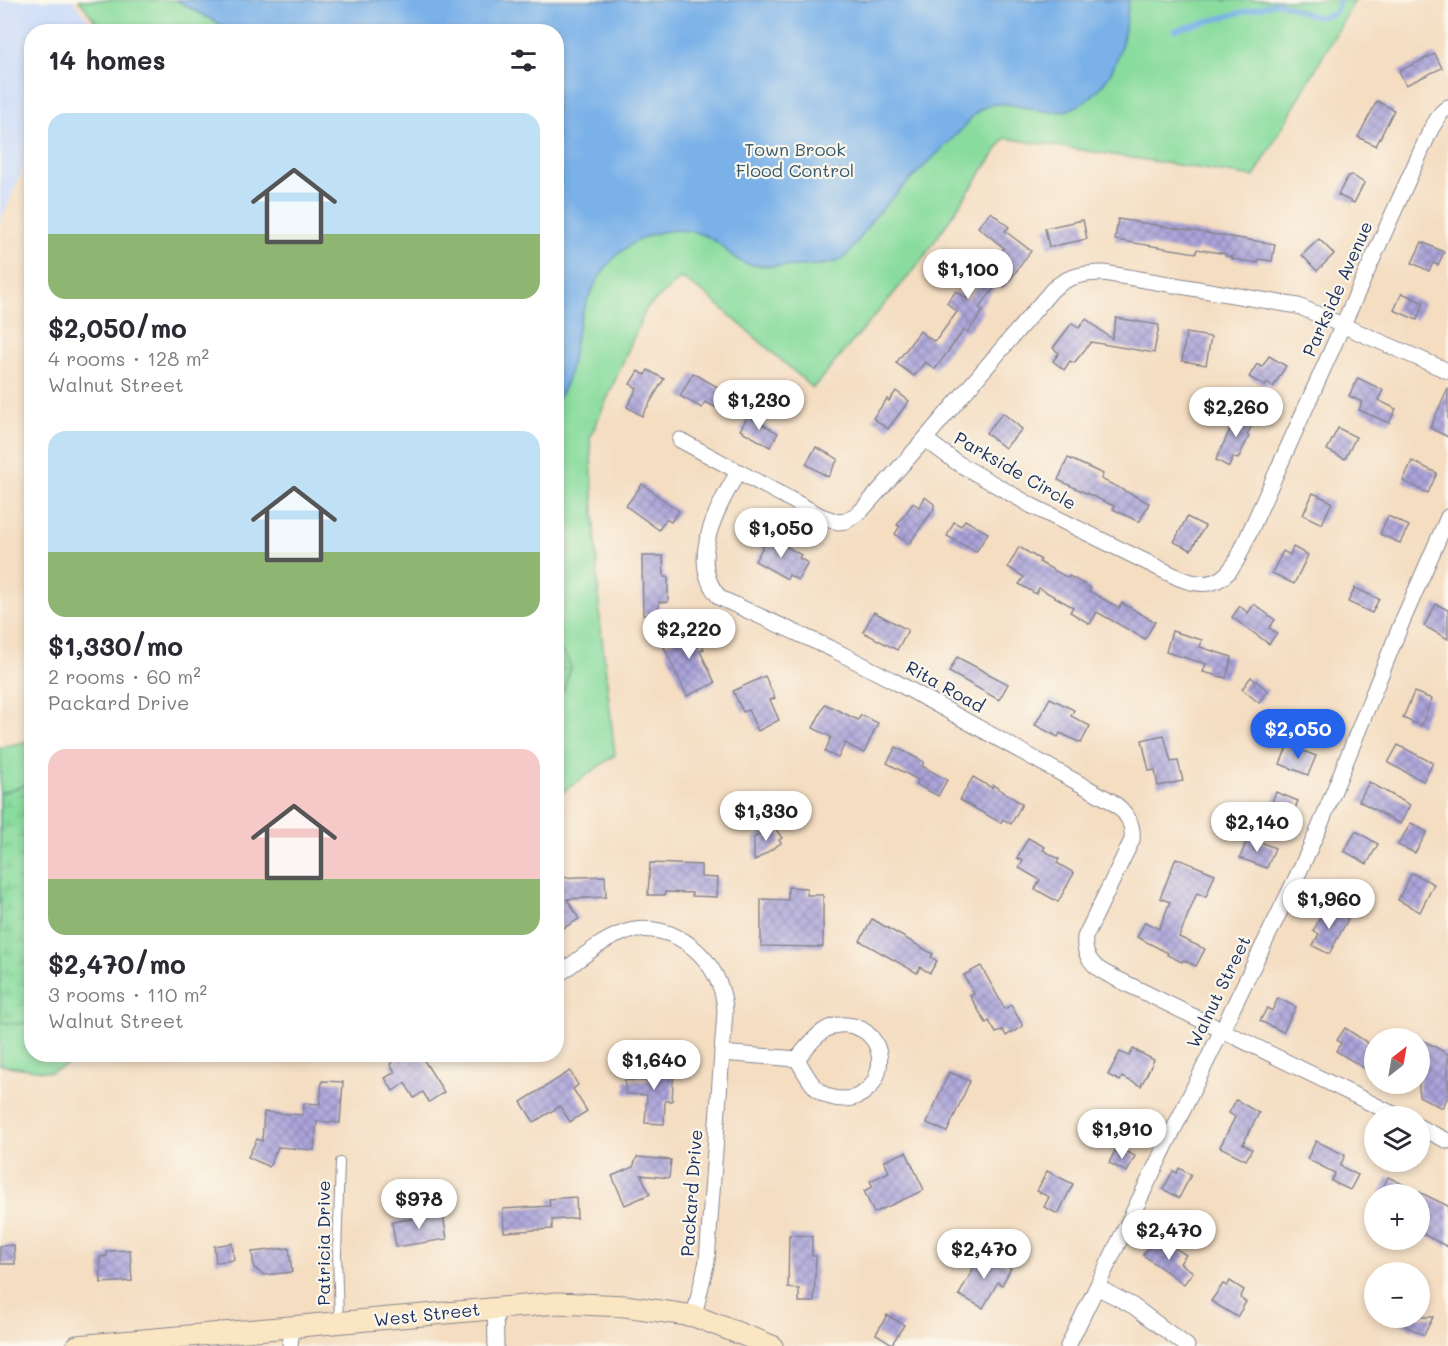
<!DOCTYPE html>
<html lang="en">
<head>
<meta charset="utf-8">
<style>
  body { margin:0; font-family:Mali,sans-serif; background:#f7f7f7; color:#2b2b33; height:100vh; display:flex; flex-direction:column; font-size:22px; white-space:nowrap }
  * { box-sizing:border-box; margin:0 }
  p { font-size:20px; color:#7c7c81 }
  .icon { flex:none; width:33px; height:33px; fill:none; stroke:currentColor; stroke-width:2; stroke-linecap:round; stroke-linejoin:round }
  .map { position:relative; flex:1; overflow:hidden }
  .details { position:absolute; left:24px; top:24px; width:540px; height:1038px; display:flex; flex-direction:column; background:#fff; border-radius:24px; box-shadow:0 3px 9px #0003 }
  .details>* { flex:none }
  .needle { width:39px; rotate:31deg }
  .tools { position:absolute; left:1364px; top:1028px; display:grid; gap:12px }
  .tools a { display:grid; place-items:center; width:66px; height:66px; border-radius:50%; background:#fff; box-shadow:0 3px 9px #0003; font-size:30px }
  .price { position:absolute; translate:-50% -51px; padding:0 14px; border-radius:21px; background:#fff; color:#222; font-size:20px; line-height:39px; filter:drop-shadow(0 2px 3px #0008) }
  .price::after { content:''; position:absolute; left:50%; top:36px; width:18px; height:14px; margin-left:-9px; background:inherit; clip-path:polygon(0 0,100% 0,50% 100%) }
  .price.active { background:#2563eb; color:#fff }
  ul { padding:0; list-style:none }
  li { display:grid; align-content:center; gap:12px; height:318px; padding:0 24px }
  li span { display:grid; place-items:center; height:186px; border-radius:18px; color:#555 }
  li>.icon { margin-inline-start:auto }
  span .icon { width:108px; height:108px; fill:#fffc; stroke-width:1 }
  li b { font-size:26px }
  h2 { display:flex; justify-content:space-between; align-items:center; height:72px; padding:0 24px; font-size:26px }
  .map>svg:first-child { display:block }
</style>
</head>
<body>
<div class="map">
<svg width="1448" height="1346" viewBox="0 0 1448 1346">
  <defs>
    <pattern id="wetland-marsh" width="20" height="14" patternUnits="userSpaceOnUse" patternTransform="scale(1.5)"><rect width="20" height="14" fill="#89dc9e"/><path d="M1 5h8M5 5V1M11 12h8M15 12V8" fill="none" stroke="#76bd8a"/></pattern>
    <pattern id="building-cross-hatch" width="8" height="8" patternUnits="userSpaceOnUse" patternTransform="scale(1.5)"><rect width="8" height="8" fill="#aca4da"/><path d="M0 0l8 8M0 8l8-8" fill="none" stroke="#8b86b4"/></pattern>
  </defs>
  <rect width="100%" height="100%" fill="#fbf7ec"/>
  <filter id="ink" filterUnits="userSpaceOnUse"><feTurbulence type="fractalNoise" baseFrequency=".0167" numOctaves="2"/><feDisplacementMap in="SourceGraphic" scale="12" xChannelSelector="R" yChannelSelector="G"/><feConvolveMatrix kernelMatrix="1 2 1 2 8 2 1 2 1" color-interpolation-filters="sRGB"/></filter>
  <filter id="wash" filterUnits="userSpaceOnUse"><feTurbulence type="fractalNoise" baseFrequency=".008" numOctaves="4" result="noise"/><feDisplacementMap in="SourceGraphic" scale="24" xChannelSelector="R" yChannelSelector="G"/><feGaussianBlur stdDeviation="1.35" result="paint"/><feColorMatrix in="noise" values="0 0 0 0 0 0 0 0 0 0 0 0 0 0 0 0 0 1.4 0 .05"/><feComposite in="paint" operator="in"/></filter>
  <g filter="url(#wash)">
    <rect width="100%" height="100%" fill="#f4ddc1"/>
    <path fill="#cbdbf9" d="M0,0H73L89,21L84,31L32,32L31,151L0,222Z"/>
    <g fill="#89dc9e" stroke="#52867e" stroke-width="1.5">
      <path d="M79,0H1355L1254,177L1005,138L919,264L813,388L708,296L681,278L646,309L590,438L600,619L615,755L557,796L556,32L103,31Z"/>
      <path d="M31,741L32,1054L90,1055L51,1072L0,1065V747Z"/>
    </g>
    <g fill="url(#wetland-marsh)" stroke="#52867e" stroke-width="1.5">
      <path d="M557,647L565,655L571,667L564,689L557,697Z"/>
      <path d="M31,782L32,1022L19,1024L0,1022V793L20,787Z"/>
    </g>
    <path fill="#79b1e8" stroke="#4a70a3" stroke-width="1.5" d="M176,0H1129C1125,32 1121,68 1096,92C1051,137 1018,89 981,109C971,115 965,127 956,135C928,163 899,189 873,219C862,232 852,257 835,262C817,267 762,268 744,263C733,259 728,251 719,244C694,224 657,227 630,245C600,265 584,301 576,336C572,358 571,381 557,400L556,32H261L234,30L223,26Z"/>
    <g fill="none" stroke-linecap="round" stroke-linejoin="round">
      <path stroke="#79b1e8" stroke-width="5" d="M1175,30L1277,3C1300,6 1310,24 1335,13L1340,0"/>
    </g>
    <g id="blocks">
      <g fill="url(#building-cross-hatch)">
        <path d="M1435,54L1442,68L1406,85L1399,71Z"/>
        <path d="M1377,101L1394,110L1376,146L1358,137Z"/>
        <path d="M1352,175L1364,183L1354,203L1338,195L1348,176Z"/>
        <path d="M991,212L1009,227L1005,231L1031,251L1004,288L998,283L979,308L983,311L968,332L964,330L935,369L925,362L914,376L896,363L920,331L933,341L937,339L957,312L947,303L956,291L968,299L1004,248L978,227Z"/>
        <path d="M1118,219L1275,244L1272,261L1259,259L1258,263L1232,259L1233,257L1226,256V254L1197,249L1196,253L1115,240Z"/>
        <path d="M1083,220L1087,239L1049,247L1045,228Z"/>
        <path d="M1319,239L1334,254L1317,271L1302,255Z"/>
        <path d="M1422,242L1444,252L1438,265L1433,263L1429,271L1412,263Z"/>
        <path d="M1402,293L1424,303L1417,320L1394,310Z"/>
        <path d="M1116,318L1159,325L1154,353L1091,342L1074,363L1070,361L1064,370L1053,361L1059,353L1053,348L1072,323L1079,328L1086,319L1112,339Z"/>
        <path d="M1186,333L1211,337L1206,365L1182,361Z"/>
        <path d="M1269,356L1286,366L1273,387L1267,383L1265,386L1249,377L1257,364L1262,367Z"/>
        <path d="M648,370L664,379L642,416L627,407L637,388L630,384L638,371L645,375Z"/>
        <path d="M693,373L728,393L719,409L705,402L702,408L680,396Z"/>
        <path d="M1358,378L1383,390L1378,400L1396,409L1389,423L1359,410L1362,402L1349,396Z"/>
        <path d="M1448,388V437L1430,428Z"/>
        <path d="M896,391L909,401L888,429L873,418L887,399L889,401Z"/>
        <path d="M1240,408L1256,416L1247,435L1249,436L1238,459L1233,457L1229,467L1216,460Z"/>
        <path d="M1003,413L1022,429L1005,448L986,433Z"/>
        <path d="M748,416L778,433L770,447L740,430Z"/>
        <path d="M1338,428L1356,437L1345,459L1327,450Z"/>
        <path d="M816,447L838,459L828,477L806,464Z"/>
        <path d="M1068,458L1103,474L1101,479L1149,503L1140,521H1137L1113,509L1114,506L1058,480Z"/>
        <path d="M1412,461L1437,473L1428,493L1403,481Z"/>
        <path d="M642,484L679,511L671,522L666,519L659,530L626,506Z"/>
        <path d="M1313,493L1332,502L1322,524L1303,515Z"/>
        <path d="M925,497L934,504V509L909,544L895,534L900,526L897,525L913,503L919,507Z"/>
        <path d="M1388,516L1409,526L1400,543L1380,534Z"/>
        <path d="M1187,517L1205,526L1191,550L1174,542Z"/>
        <path d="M965,520L988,533L976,552L947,536L954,522L961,526Z"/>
        <path d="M769,536L801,555L799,558L808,563L798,580L789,575L787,579L755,561Z"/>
        <path d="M1019,547L1041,560L1039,562L1068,578L1069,576L1091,588L1089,591L1119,608L1122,603L1155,622L1145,639L1097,612L1090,624L1070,612L1073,607L1039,588L1036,594L1019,584L1024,577L1008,567Z"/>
        <path d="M1293,547L1308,555L1294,584L1272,573L1283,551L1290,555Z"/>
        <path d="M642,556H663L664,577H668V602H659V614L643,615Z"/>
        <path d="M1355,588L1379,599L1372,613L1348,602Z"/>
        <path d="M1254,604L1275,620L1269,628L1277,633L1269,644L1232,617L1240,606L1248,613Z"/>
        <path d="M1436,604L1448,610V639L1424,626Z"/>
        <path d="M874,612L908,630L897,650L863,632Z"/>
        <path d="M692,622L704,649L700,651L715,683L687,696L663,645L677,639L673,631Z"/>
        <path d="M1172,631L1202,640L1200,647L1232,657L1226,678L1203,672L1206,664L1166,652Z"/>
        <path d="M957,657L1008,684L999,700L949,672Z"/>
        <path d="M765,676L775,698L770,700L779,720L758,731L748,710L743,712L733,691Z"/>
        <path d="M1251,677L1268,691L1259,703L1242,689Z"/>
        <path d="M1414,692L1432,699L1421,726L1403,718Z"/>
        <path d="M1050,698L1074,710L1071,716L1090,726L1081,743L1060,733L1058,737L1035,725Z"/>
        <path d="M825,704L858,720L861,715L878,723L864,753L845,743L838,758L825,752L831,737L813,728Z"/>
        <path d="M1164,735L1171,762L1178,761L1183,781L1158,786L1155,770L1149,771L1142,740Z"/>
        <path d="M1288,745L1316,756L1308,775L1280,764Z"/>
        <path d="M1398,745L1433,763L1423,781L1388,763Z"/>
        <path d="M896,747L924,762L922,766L947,780L938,796L916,784L918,780L887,763Z"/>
        <path d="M973,777L992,788L993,785L1022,804L1011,824L1003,819L1001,823L960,800Z"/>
        <path d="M1369,782L1410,805L1400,824L1359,801Z"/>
        <path d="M1276,792L1298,801L1290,821L1268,812Z"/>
        <path d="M1411,823L1427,832L1415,853L1398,845Z"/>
        <path d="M773,825L782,838L779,840L781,843L754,861V838Z"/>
        <path d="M1356,831L1378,844L1367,864L1344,851Z"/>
        <path d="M1248,837L1275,848L1267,868L1240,858Z"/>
        <path d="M1028,838L1045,847L1043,850L1059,859L1057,863L1074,873L1058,902L1035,889L1040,880L1019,868L1023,861L1017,858Z"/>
        <path d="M1176,858L1215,874L1206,897L1197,893L1179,937L1205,949L1196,966L1183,960L1182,962L1167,955L1168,953L1137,937L1145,922L1159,929L1170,902L1160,898Z"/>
        <path d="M650,863L701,865V877L718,878L717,897L692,896V893L665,892V895H648Z"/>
        <path d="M1412,873L1434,884L1420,912L1398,900Z"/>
        <path d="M605,876L606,897L567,899L579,919L562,929L556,920V878Z"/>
        <path d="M788,887L807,888V895H823V947L761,946V899L788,900Z"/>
        <path d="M1326,907L1348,919L1329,954L1313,946L1319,934L1313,931Z"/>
        <path d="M872,919L933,954L931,957L937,961L930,973L920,967L917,973L860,941Z"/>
        <path d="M981,966L1005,1009L1011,1005L1023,1026L1006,1036L1003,1030L996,1033L989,1021L986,1023L970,996L974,994L964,975Z"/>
        <path d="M1278,998L1296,1007L1283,1032L1260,1021L1267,1008L1272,1011Z"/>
        <path d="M1345,1028L1374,1047V1074L1336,1051L1341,1043L1337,1040Z"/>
        <path d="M1419,1038L1448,1054V1097L1442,1108L1419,1096Z"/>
        <path d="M1133,1049L1154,1060L1141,1086L1122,1077L1120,1081L1108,1075L1120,1052L1129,1056Z"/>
        <path d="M405,1054H420L444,1092L429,1102L423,1092L414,1098L405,1083L393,1091L385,1078L395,1072L390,1064Z"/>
        <path d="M649,1064L674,1066L672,1101H665L664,1124L645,1123L647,1095L625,1094V1080L648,1081Z"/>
        <path d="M570,1071L578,1085L573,1089L587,1111L570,1122L560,1106L534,1122L521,1102Z"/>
        <path d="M949,1072L970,1081L947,1132L927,1123Z"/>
        <path d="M322,1081L343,1082L340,1123L317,1121L314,1150L278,1147L269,1167L248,1157L257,1139L262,1141L264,1112L303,1115L304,1103L320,1104Z"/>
        <path d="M1236,1100L1259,1113L1243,1144L1252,1149L1246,1160L1220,1147L1235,1117L1229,1113Z"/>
        <path d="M1316,1141L1345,1155L1340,1166L1358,1175L1350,1190L1331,1181L1335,1173L1307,1159Z"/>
        <path d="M1117,1147L1135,1156L1127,1172L1109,1163Z"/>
        <path d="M906,1152L924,1190L874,1213L864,1191L873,1187L870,1181L889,1172L884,1161Z"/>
        <path d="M637,1157L671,1160L669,1178L641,1175L650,1194L625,1205L612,1176L633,1167Z"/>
        <path d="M1179,1168L1191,1175L1179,1198L1163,1189L1173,1171L1177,1173Z"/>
        <path d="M1047,1171L1073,1184L1058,1214L1044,1207L1049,1197L1037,1191Z"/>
        <path d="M1388,1177L1448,1206V1247L1419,1232V1194H1380Z"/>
        <path d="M576,1197L577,1218L552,1220V1229L504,1232L503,1209L550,1206L549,1199Z"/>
        <path d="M443,1214L447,1239L396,1247L392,1222Z"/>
        <path d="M789,1235L812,1236V1256H816L814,1302H799V1289L788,1288Z"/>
        <path d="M232,1243L234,1260L216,1262L214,1246Z"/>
        <path d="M1152,1243L1161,1249L1164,1244L1170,1249L1172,1246L1186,1255L1180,1263L1193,1272L1184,1284L1143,1255Z"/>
        <path d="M14,1245L15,1264H0V1246Z"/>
        <path d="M289,1248L292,1272L264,1275L254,1268L252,1252Z"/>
        <path d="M130,1250L132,1281L101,1283L100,1257L107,1256V1251Z"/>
        <path d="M982,1252L1011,1268L1002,1285L998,1282L983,1308L959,1295Z"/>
        <path d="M1230,1281L1244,1290L1240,1298L1246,1302L1237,1317L1211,1301L1223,1284L1227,1286Z"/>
        <path d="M887,1315L904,1325L892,1344L876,1334Z"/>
        <path d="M1388,1317H1433L1424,1335Z"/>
      </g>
    </g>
  </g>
  <g filter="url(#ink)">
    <use href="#blocks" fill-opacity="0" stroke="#888690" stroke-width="1.5"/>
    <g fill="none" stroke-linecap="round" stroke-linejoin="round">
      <defs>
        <path id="lane" d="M339,1320L337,1254L340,1162"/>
        <g id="street">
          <path d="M925,439L956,462L1032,506L1179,578C1207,589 1224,584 1238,558L1431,129L1441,113L1448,107"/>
          <path d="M680,440L821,516L838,522L846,521L861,511L925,439L1052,290C1067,276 1084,273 1104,273L1298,306L1448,371"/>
          <path d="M738,472C718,507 686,561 720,598L834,650L894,681L1111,801C1125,811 1134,822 1132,840L1085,937C1083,955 1092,966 1107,974L1397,1116"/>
          <path d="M556,976C577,962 599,941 623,933C674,916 724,962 725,1012L707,1261L694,1316"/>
          <path d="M722,1053L797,1059C803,1069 809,1082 818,1090C825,1096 834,1099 843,1099C885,1099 894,1037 853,1026C826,1019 812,1041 797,1059"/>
          <path d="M1419,1127L1448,1141"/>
          <path d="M1097,1287L1133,1306L1187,1346"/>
          <path d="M495,1307L496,1346"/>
          <path d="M290,1346L292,1328"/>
          <path d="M1068,1346L1300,870L1319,828L1402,622L1448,517"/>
        </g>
        <path id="secondary" d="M77,1346L557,1303L625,1306L694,1316L772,1346"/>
      </defs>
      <use href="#lane" stroke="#888690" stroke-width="10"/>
      <use href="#street" stroke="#888690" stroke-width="17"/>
      <use href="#secondary" stroke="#888690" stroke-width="23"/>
      <use href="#lane" stroke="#fff" stroke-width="8"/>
      <use href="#street" stroke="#fff" stroke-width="15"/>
      <use href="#secondary" stroke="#fbe6c3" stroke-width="21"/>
    </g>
  </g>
  <g text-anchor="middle" stroke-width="4.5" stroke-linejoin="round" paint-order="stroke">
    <g font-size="18" fill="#365a6e" stroke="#fbf7ec">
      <text x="795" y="156">Town Brook<tspan x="795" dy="21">Flood Control</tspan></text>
    </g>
    <g font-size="18" fill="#1b2f5e" stroke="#fbf7ec">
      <text transform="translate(1338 289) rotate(-66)" y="6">Parkside Avenue</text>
      <text transform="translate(1015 471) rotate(30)" y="6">Parkside Circle</text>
      <text transform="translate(945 687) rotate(29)" y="6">Rita Road</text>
      <text transform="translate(1219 992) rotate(-64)" y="6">Walnut Street</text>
      <text transform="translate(692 1193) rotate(-86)" y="6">Packard Drive</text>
      <text transform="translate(324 1243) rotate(-90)" y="6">Patricia Drive</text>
      <text transform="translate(427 1315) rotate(-6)" y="6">West Street</text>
    </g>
  </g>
</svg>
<div class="tools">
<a><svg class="needle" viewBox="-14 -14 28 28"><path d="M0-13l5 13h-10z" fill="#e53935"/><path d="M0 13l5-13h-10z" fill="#7c7c81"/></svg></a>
<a><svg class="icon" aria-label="layers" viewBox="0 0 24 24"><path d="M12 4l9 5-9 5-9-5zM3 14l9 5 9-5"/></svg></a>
<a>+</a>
<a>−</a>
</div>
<b class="price" style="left:968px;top:300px">$1,100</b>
<b class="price" style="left:759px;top:431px">$1,230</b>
<b class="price" style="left:1236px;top:438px">$2,260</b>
<b class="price" style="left:781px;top:559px">$1,050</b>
<b class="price" style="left:689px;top:660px">$2,220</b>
<b class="price active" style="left:1298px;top:760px">$2,050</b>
<b class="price" style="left:766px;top:842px">$1,330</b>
<b class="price" style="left:1257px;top:853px">$2,140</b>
<b class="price" style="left:1329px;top:930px">$1,960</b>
<b class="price" style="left:654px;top:1091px">$1,640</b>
<b class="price" style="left:1122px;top:1160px">$1,910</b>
<b class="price" style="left:419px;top:1230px">$978</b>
<b class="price" style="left:1169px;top:1261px">$2,470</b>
<b class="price" style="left:984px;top:1280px">$2,470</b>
<section class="details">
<h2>14 homes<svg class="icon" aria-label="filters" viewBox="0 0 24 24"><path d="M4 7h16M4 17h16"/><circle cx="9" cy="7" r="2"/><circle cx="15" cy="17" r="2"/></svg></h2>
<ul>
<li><span style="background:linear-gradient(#bfe0f5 65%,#8fb573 0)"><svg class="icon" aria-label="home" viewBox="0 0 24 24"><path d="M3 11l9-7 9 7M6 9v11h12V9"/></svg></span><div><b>$2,050/mo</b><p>4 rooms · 128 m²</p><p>Walnut Street</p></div></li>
<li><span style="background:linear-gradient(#bfe0f5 65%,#8fb573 0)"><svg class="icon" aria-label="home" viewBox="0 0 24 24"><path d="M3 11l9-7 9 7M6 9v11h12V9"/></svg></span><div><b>$1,330/mo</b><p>2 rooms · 60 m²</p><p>Packard Drive</p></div></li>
<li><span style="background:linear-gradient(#f6c9c9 70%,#8fb573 0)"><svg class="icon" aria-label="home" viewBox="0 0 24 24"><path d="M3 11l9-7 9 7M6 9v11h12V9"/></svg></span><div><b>$2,470/mo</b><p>3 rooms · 110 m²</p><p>Walnut Street</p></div></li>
</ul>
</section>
</div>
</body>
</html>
